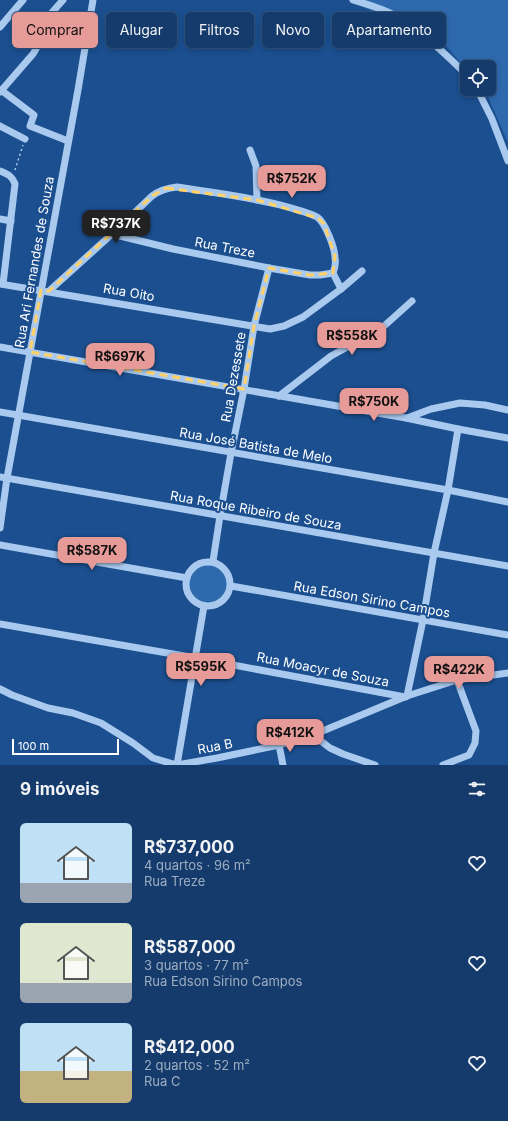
<!DOCTYPE html>
<html lang="pt">
<head>
<meta charset="utf-8">
<style>
  body { margin:0; font-family:Inter,sans-serif; background:#1d4271; color:#f1f3f6; height:100vh; display:flex; flex-direction:column; font-size:15px; white-space:nowrap }
  * { box-sizing:border-box; margin:0 }
  p { font-size:13px; color:#9dadc1 }
  .icon { flex:none; width:22px; height:22px; fill:none; stroke:currentColor; stroke-width:2; stroke-linecap:round; stroke-linejoin:round }
  .map { position:relative; height:765px; overflow:hidden }
  .drawer { display:flex; flex-direction:column; background:#143b6b; flex:1 }
  .drawer>* { flex:none }
  .banner { position:absolute; left:12px; top:12px; width:484px; height:36px; display:flex; gap:8px }
  .controls { position:absolute; left:460px; top:60px; display:grid; gap:8px }
  .controls a { display:grid; place-items:center; width:36px; height:36px; border-radius:6px; background:#143b6b; box-shadow:0 2px 6px #0003,0 0 0 1px #33557e; font-size:20px }
  .scale { position:absolute; left:12px; bottom:10px; width:107px; box-sizing:border-box; padding-left:4px; border:2px solid #fff; border-top:0; font-size:11px; line-height:14px; white-space:nowrap; color:#fff; -webkit-text-stroke:3px #1b4f8f; paint-order:stroke }
  .price { position:absolute; translate:-50% -34px; padding:0 9px; border-radius:8px; background:#e69b98; color:#111; font-size:13px; line-height:26px; filter:drop-shadow(0 1px 2px #0008) }
  .price::after { content:''; position:absolute; left:50%; top:24px; width:12px; height:9px; margin-left:-6px; background:inherit; clip-path:polygon(0 0,100% 0,50% 100%) }
  .price.on { background:#222; color:#fff }
  ul { padding:0; list-style:none }
  li { display:flex; align-items:center; gap:12px; height:100px; padding:0 20px }
  li span { display:grid; place-items:center; flex:none; width:112px; height:80px; border-radius:6px; color:#555 }
  li>.icon { margin-inline-start:auto }
  span .icon { width:48px; height:48px; fill:#fffc; stroke-width:1 }
  li b { font-size:17px }
  h2 { display:flex; justify-content:space-between; align-items:center; height:48px; padding:0 20px; font-size:17px }
  .chip { padding:0 14px; border-radius:6px; background:#143b6b; box-shadow:0 2px 6px #0003,0 0 0 1px #33557e; font-size:14px; line-height:36px }
  .chip.on { background:#e69b98; color:#111 }
  .map>svg:first-child { display:block }
</style>
</head>
<body>
<div class="map">
<svg width="508" height="765" viewBox="0 0 508 765">
  <rect width="100%" height="100%" fill="#1b4f8f"/>
  <g fill="#2e69ad">
    <path d="M348,0H508V143L486,92L483,89H489V67H467V70L446,46Z"/>
    <circle cx="208" cy="584" r="21"/>
  </g>
  <g fill="none" stroke-linecap="round" stroke-linejoin="round">
    <path stroke="#a9c9ee" stroke-width="1.5" stroke-dasharray="2 3" stroke-linecap="butt" d="M15,170L23,145"/>
    <g stroke="#a9c9ee" stroke-width="7">
      <path d="M353,0C366,4 381,8 394,15C420,29 445,54 467,75"/>
      <path d="M0,27L23,0"/>
      <path d="M477,89L492,119L508,161"/>
      <path d="M1,90L34,115L30,126L68,141"/>
      <path d="M0,92L33,54L36,49L40,26L63,0"/>
      <path d="M0,126L25,139"/>
      <path d="M250,150L256,166L257,200"/>
      <path d="M0,171C8,174 12,176 15,184L3,284"/>
      <path d="M0,219L11,221"/>
      <path d="M112,234L173,249L269,268L310,275H320L333,273"/>
      <path d="M0,284L270,329L284,326L303,317L341,289L362,271"/>
      <path d="M49,291L112,234L152,196C160,190 167,188 177,187C214,193 252,197 288,207C297,210 308,212 317,217C325,222 335,248 335,258C336,263 335,268 333,273L341,289"/>
      <path d="M0,347L406,418L458,429L508,438"/>
      <path d="M279,396L331,356L383,327L412,301"/>
      <path d="M0,412L448,490L508,502"/>
      <path d="M407,418L431,409L460,403L485,405L508,410"/>
      <path d="M0,477L508,566"/>
      <path d="M0,528L7,478L78,90L93,0"/>
      <path d="M0,545L187,578"/>
      <path d="M213,561L220,516L231,453L244,389L254,326L269,268"/>
      <circle cx="208" cy="584" r="22"/>
      <path d="M231,586L508,635"/>
      <path d="M0,624L196,658L405,697"/>
      <path d="M0,689L12,695L48,708L73,713L101,723L133,743L153,758L177,765L204,606"/>
      <path d="M407,696L423,620L434,553L448,490L458,429"/>
      <path d="M313,735L330,748L343,754L375,765"/>
      <path d="M279,745L283,765"/>
      <path d="M177,765L217,758L279,745L313,735L407,696L457,680L508,673"/>
      <path d="M443,765L469,755L475,743L476,731L457,680"/>
    </g>
  </g>
  <path fill="none" stroke="#ffd166" stroke-width="3" stroke-dasharray="8 5" stroke-linejoin="round" d="M166,188L257,200L318,218L324,224L335,256L333,273L310,275L269,268L254,326L244,389L30,352L41,290L49,291L152,196Z"/>
  <g text-anchor="middle" stroke-width="4" stroke-linejoin="round" paint-order="stroke">
    <g font-size="13" fill="#fff" stroke="#1b4f8f">
      <text transform="translate(225 247) rotate(11)" y="5">Rua Treze</text>
      <text transform="translate(34 262) rotate(-80)" y="5">Rua Ari Fernandes de Souza</text>
      <text transform="translate(129 292) rotate(10)" y="5">Rua Oito</text>
      <text transform="translate(233 377) rotate(-80)" y="5">Rua Dezessete</text>
      <text transform="translate(256 445) rotate(10)" y="5">Rua José Batista de Melo</text>
      <text transform="translate(256 510) rotate(10)" y="5">Rua Roque Ribeiro de Souza</text>
      <text transform="translate(372 599) rotate(10)" y="5">Rua Edson Sirino Campos</text>
      <text transform="translate(323 669) rotate(11)" y="5">Rua Moacyr de Souza</text>
      <text transform="translate(215 746) rotate(-11)" y="5">Rua B</text>
    </g>
  </g>
</svg>
<div class="controls">
<a><svg class="icon" aria-label="locate" viewBox="0 0 24 24"><circle cx="12" cy="12" r="6"/><path d="M12 2v4M12 18v4M2 12h4M18 12h4"/></svg></a>
</div>
<div class="scale">100 m</div>
<b class="price" style="left:292px;top:199px">R$752K</b>
<b class="price on" style="left:116px;top:244px">R$737K</b>
<b class="price" style="left:352px;top:356px">R$558K</b>
<b class="price" style="left:120px;top:377px">R$697K</b>
<b class="price" style="left:374px;top:422px">R$750K</b>
<b class="price" style="left:92px;top:571px">R$587K</b>
<b class="price" style="left:201px;top:687px">R$595K</b>
<b class="price" style="left:459px;top:690px">R$422K</b>
<b class="price" style="left:290px;top:753px">R$412K</b>
<div class="banner">
<a class="chip on">Comprar</a>
<a class="chip">Alugar</a>
<a class="chip">Filtros</a>
<a class="chip">Novo</a>
<a class="chip">Apartamento</a>
</div>
</div>
<section class="drawer">
<h2>9 imóveis<svg class="icon" aria-label="filters" viewBox="0 0 24 24"><path d="M4 7h16M4 17h16"/><circle cx="9" cy="7" r="2"/><circle cx="15" cy="17" r="2"/></svg></h2>
<ul>
<li><span style="background:linear-gradient(#bfe0f5 75%,#9aa5b1 0)"><svg class="icon" aria-label="home" viewBox="0 0 24 24"><path d="M3 11l9-7 9 7M6 9v11h12V9"/></svg></span><div><b>R$737,000</b><p>4 quartos · 96 m²</p><p>Rua Treze</p></div><svg class="icon" aria-label="heart" viewBox="0 0 24 24"><path d="M12 20l-8-8c-3-5 5-10 8-4 3-6 11-1 8 4z"/></svg></li>
<li><span style="background:linear-gradient(#dfe7d0 75%,#9aa5b1 0)"><svg class="icon" aria-label="home" viewBox="0 0 24 24"><path d="M3 11l9-7 9 7M6 9v11h12V9"/></svg></span><div><b>R$587,000</b><p>3 quartos · 77 m²</p><p>Rua Edson Sirino Campos</p></div><svg class="icon" aria-label="heart" viewBox="0 0 24 24"><path d="M12 20l-8-8c-3-5 5-10 8-4 3-6 11-1 8 4z"/></svg></li>
<li><span style="background:linear-gradient(#bfe0f5 60%,#c2b280 0)"><svg class="icon" aria-label="home" viewBox="0 0 24 24"><path d="M3 11l9-7 9 7M6 9v11h12V9"/></svg></span><div><b>R$412,000</b><p>2 quartos · 52 m²</p><p>Rua C</p></div><svg class="icon" aria-label="heart" viewBox="0 0 24 24"><path d="M12 20l-8-8c-3-5 5-10 8-4 3-6 11-1 8 4z"/></svg></li>
</ul>
</section>
</body>
</html>
